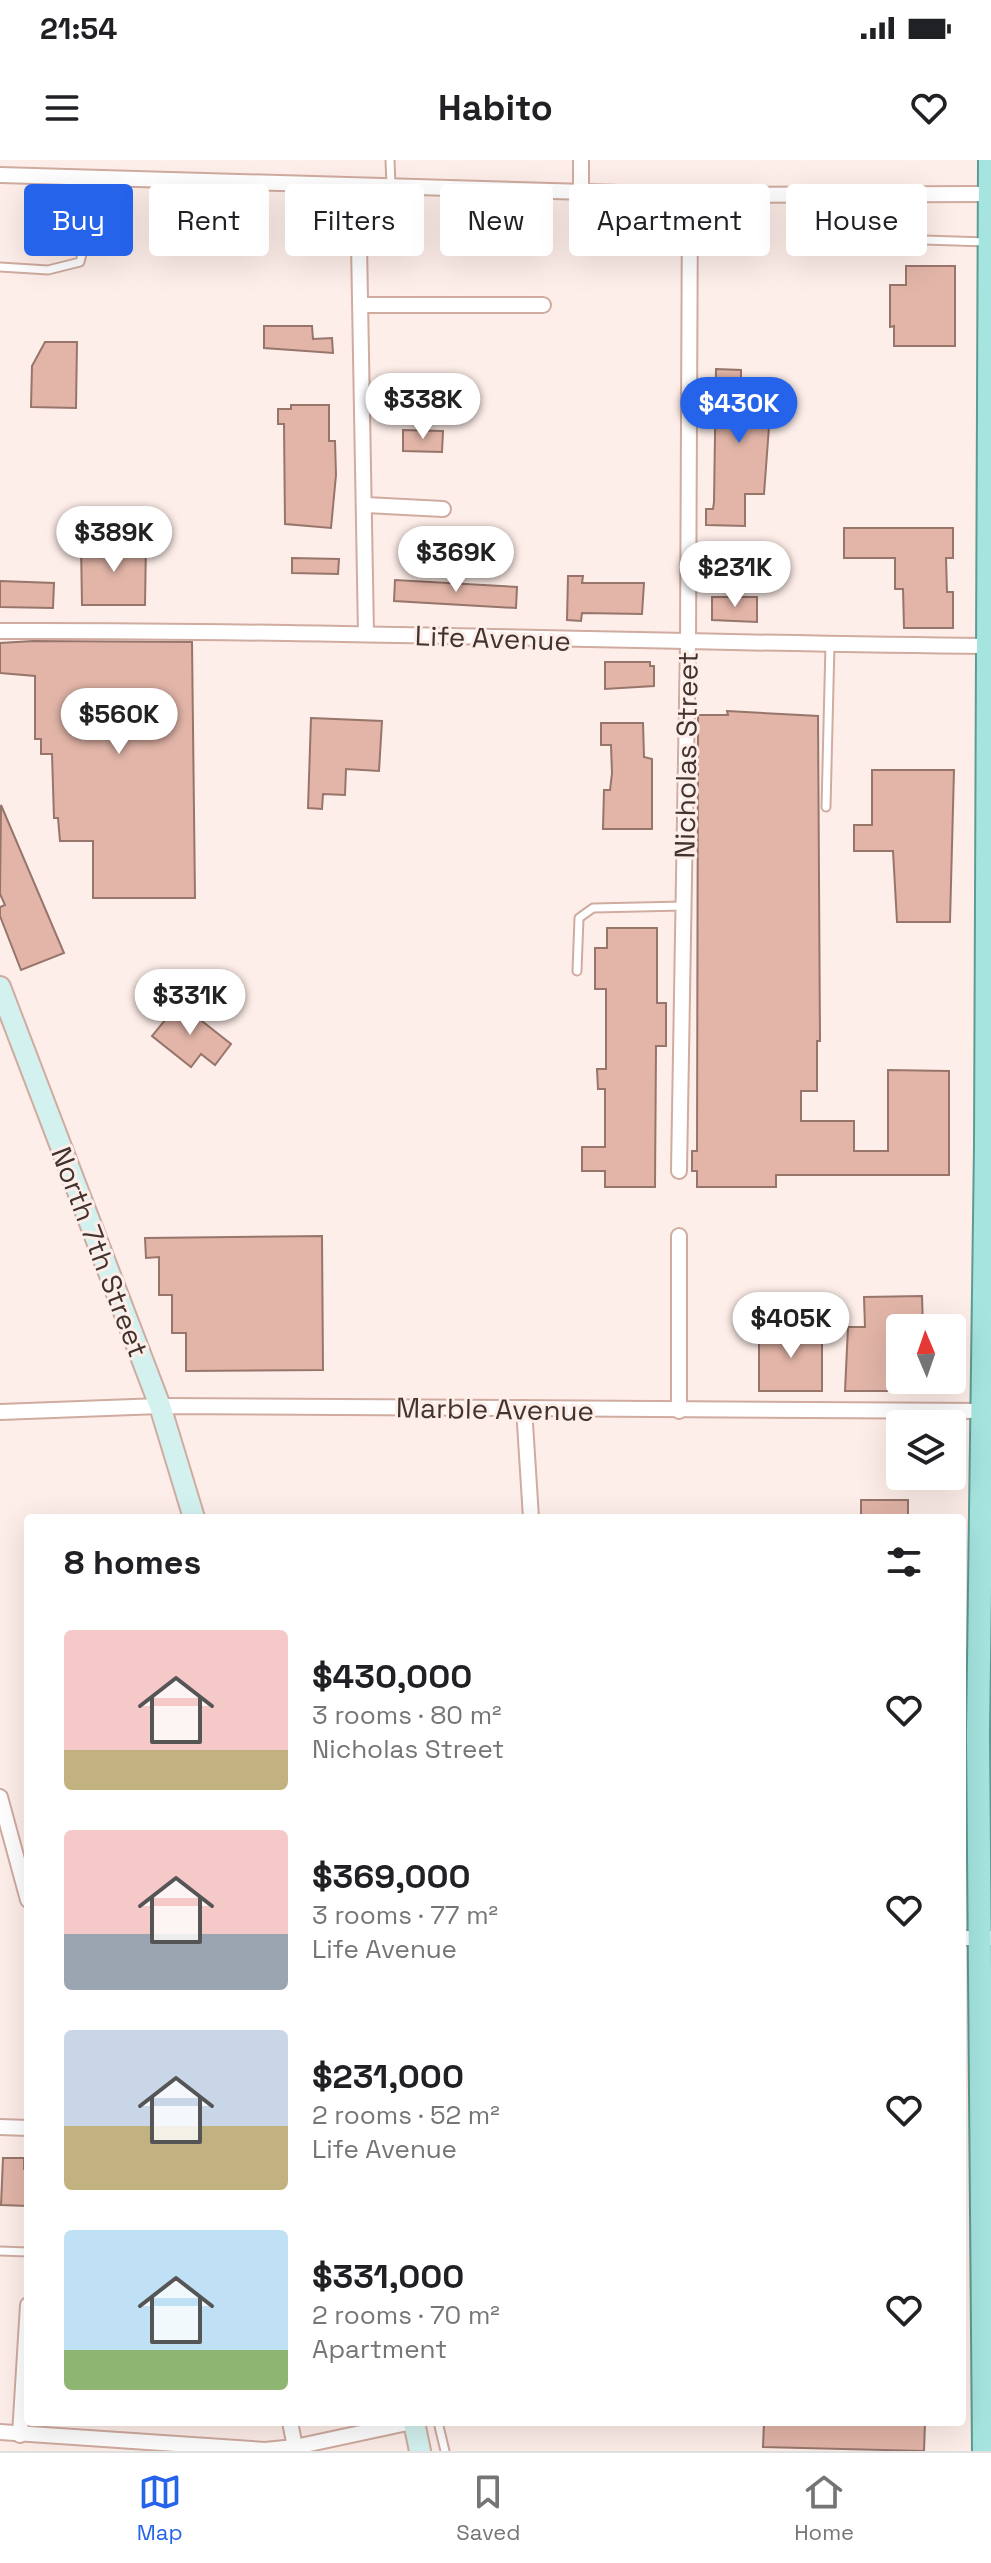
<!DOCTYPE html>
<html lang="en">
<head>
<meta charset="utf-8">
<style>
  body { margin:0; font-family:"Space Grotesk",sans-serif; background:#f2f2f2; color:#202124; height:100vh; display:flex; flex-direction:column; font-size:30px; white-space:nowrap }
  * { box-sizing:border-box; margin:0 }
  p { font-size:26px; color:#757577 }
  .icon { flex:none; width:44px; height:44px; fill:none; stroke:currentColor; stroke-width:2; stroke-linecap:round; stroke-linejoin:round }
  .map { position:relative; flex:1; overflow:hidden }
  .sheet { position:absolute; left:24px; top:1354px; width:942px; height:912px; display:flex; flex-direction:column; background:#fff; border-radius:8px; box-shadow:0 8px 32px #0002 }
  .sheet>* { flex:none }
  .top-card { position:absolute; left:24px; top:24px; width:944px; height:72px; display:flex; gap:16px }
  .needle { width:52px; rotate:358deg }
  .controls { position:absolute; left:886px; top:1154px; display:grid; gap:16px }
  .controls a { display:grid; place-items:center; width:80px; height:80px; border-radius:8px; background:#fff; box-shadow:0 8px 32px #0002; font-size:40px }
  .price { position:absolute; translate:-50% -68px; padding:0 18px; border-radius:28px; background:#fff; color:#222; font-size:26px; line-height:52px; filter:drop-shadow(0 2px 4px #0008) }
  .price::after { content:''; position:absolute; left:50%; top:48px; width:24px; height:18px; margin-left:-12px; background:inherit; clip-path:polygon(0 0,100% 0,50% 100%) }
  .price.on { background:#2563eb; color:#fff }
  ul { padding:0; list-style:none }
  li { display:flex; align-items:center; gap:24px; height:200px; padding:0 40px }
  li span { display:grid; place-items:center; flex:none; width:224px; height:160px; border-radius:8px; color:#555 }
  li>.icon { margin-inline-start:auto }
  span .icon { width:96px; height:96px; fill:#fffc; stroke-width:1 }
  li b { font-size:34px }
  h2 { display:flex; justify-content:space-between; align-items:center; height:96px; padding:0 40px; font-size:34px }
  .tag { padding:0 28px; border-radius:8px; background:#fff; box-shadow:0 8px 32px #0002; font-size:28px; line-height:72px }
  .tag.on { background:#2563eb; color:#fff }
  .status { display:flex; justify-content:space-between; align-items:center; height:56px; padding:0 40px; background:#fff; direction:ltr }
  .status svg { height:22px; fill:currentColor }
  header { display:flex; justify-content:space-between; align-items:center; height:104px; padding:0 40px; background:#fff; font-size:36px; font-weight:800 }
  .dock { display:flex; justify-content:space-around; align-items:center; height:112px; border-top:2px solid #e0e0e0; background:#fff; font-size:22px; color:#757577 }
  .dock a { display:grid; justify-items:center; gap:4px }
  .dock .on { color:#2563eb }
  .map>svg:first-child { display:block }
</style>
</head>
<body>
<div class="status"><b>21:54</b><svg viewBox="0 0 49 12"><path d="M0 12V9h3v3zM5 12V6h3v6zM10 12V3h3v9zM15 12V0h3v12zM26 1h20v11H26zM47 4h2v5h-2z"/></svg></div>
<header><svg class="icon" aria-label="menu" viewBox="0 0 24 24"><path d="M4 6h16M4 12h16M4 18h16"/></svg>Habito<svg class="icon" aria-label="heart" viewBox="0 0 24 24"><path d="M12 20l-8-8c-3-5 5-10 8-4 3-6 11-1 8 4z"/></svg></header>
<div class="map">
<svg width="991" height="2291" viewBox="0 0 991 2291">
  <rect width="100%" height="100%" fill="#feeee9"/>
  <g fill="#e2b5a8" stroke="#97756b" stroke-width="2">
    <path d="M906,106H955V186H894V166L890,167V125H906Z"/>
    <path d="M264,166H312L313,179L332,178L333,193L264,188Z"/>
    <path d="M45,182H77L76,248L31,247L32,206Z"/>
    <path d="M716,209L741,210V224L780,225L779,240H771L764,334H745V366L706,365V349H713L714,342Z"/>
    <path d="M291,245H329V281H335L336,315L331,368L285,364L284,264H278V249H291Z"/>
    <path d="M403,270L443,271L442,292L403,291Z"/>
    <path d="M844,368H953V398H946L947,432H953V468H904L903,429H895V398H844Z"/>
    <path d="M81,383H146L145,445H82Z"/>
    <path d="M292,398L339,399L338,414L292,413Z"/>
    <path d="M568,416H583L582,423H644L642,454L582,453L581,461L567,460Z"/>
    <path d="M395,420L517,427L516,448L394,441Z"/>
    <path d="M0,421L54,423L53,448L0,447Z"/>
    <path d="M712,437H757V462L712,460Z"/>
    <path d="M33,481L192,482L195,738H93V681H60L58,658H54L52,594H41V579H35V516L0,513V483Z"/>
    <path d="M605,502H650V506H654V526L605,529Z"/>
    <path d="M727,551L818,556L820,881H817V931H801V961H854V991H888V910L949,911V1015H776V1027H697V1011H692V991H697L698,555H728Z"/>
    <path d="M311,558L382,561L379,611L346,609L345,635L323,634L322,649L308,648Z"/>
    <path d="M601,563H643L644,597L652,599V669H603L604,630H610L612,613L611,585H601Z"/>
    <path d="M872,610H954L950,762H897L893,691H854V665H872Z"/>
    <path d="M1,645L64,793L21,810L0,756V747L5,745L0,734Z"/>
    <path d="M607,768H657V843H666V886H656L655,1027H605V1011H582V987H605V929H598L597,909H606V829H595V788H607Z"/>
    <path d="M179,843L231,884L215,905L201,894L191,907L152,876Z"/>
    <path d="M322,1076L323,1210L186,1211V1173H172V1135H159V1097L146,1098L145,1078Z"/>
    <path d="M922,1136L923,1168H900V1231H845L848,1167H865L864,1137Z"/>
    <path d="M809,1164H822V1231H759V1170L809,1169Z"/>
    <rect x="861" y="1340" width="47" height="18"/>
    <path d="M3,1998H24V2009H28V2046L1,2045Z"/>
    <path d="M764,2262H925L924,2291L763,2287Z"/>
  </g>
  <g fill="none" stroke-linecap="round" stroke-linejoin="round">
    <defs>
      <g id="lane">
        <path d="M390,0L391,26"/>
        <path d="M822,35L821,73L829,77L987,82"/>
        <path d="M0,107L48,110L80,102L88,69L86,19"/>
        <path d="M826,647L830,484"/>
        <path d="M577,811L579,758L593,748L684,746"/>
        <path d="M0,2091L28,2092"/>
        <path d="M438,2262L445,2291"/>
      </g>
      <g id="street">
        <path d="M581,0V30"/>
        <path d="M0,15L690,35L990,34"/>
        <path d="M358,28L366,474"/>
        <path d="M361,145H543"/>
        <path d="M366,345L443,349"/>
        <path d="M0,471C329,470 657,483 986,486"/>
        <path d="M679,1011L688,483L690,35"/>
        <path d="M679,1076V1251"/>
        <path d="M524,1248L531,1358"/>
        <path d="M0,1252L160,1246L987,1251"/>
        <path d="M0,1637L28,1740"/>
        <path d="M962,1778H991"/>
        <path d="M0,1967L28,1968"/>
        <path d="M290,2262L295,2287"/>
        <path d="M0,2272L265,2290L295,2287L412,2262"/>
        <path d="M20,2275L28,2145"/>
      </g>
      <g id="secondary">
        <path d="M0,827L160,1246L194,1358"/>
        <path d="M414,2262L420,2291"/>
      </g>
      <path id="primary" d="M984,2291L978,1574L986,985L990,0"/>
    </defs>
    <use href="#lane" stroke="#d0aba0" stroke-width="11"/>
    <use href="#street" stroke="#d0aba0" stroke-width="18"/>
    <use href="#secondary" stroke="#d0aba0" stroke-width="24"/>
    <use href="#primary" stroke="#5d9c93" stroke-width="26"/>
    <use href="#lane" stroke="#fff" stroke-width="7"/>
    <use href="#street" stroke="#fff" stroke-width="14"/>
    <use href="#secondary" stroke="#d3f2ef" stroke-width="20"/>
    <use href="#primary" stroke="#a6e5df" stroke-width="22"/>
  </g>
  <g text-anchor="middle" stroke-width="6" stroke-linejoin="round" paint-order="stroke">
    <g font-size="28" fill="#42332f" stroke="#feeee9">
      <text transform="translate(493 478) rotate(2)" y="10">Life Avenue</text>
      <text transform="translate(686 595) rotate(-89)" y="10">Nicholas Street</text>
      <text transform="translate(100 1092) rotate(69)" y="10">North 7th Street</text>
      <text transform="translate(495 1249) rotate(1)" y="10">Marble Avenue</text>
    </g>
  </g>
</svg>
<div class="controls">
<a><svg class="needle" viewBox="-14 -14 28 28"><path d="M0-13l5 13h-10z" fill="#e53935"/><path d="M0 13l5-13h-10z" fill="#757577"/></svg></a>
<a><svg class="icon" aria-label="layers" viewBox="0 0 24 24"><path d="M12 4l9 5-9 5-9-5zM3 14l9 5 9-5"/></svg></a>
</div>
<b class="price" style="left:423px;top:281px">$338K</b>
<b class="price on" style="left:739px;top:285px">$430K</b>
<b class="price" style="left:114px;top:414px">$389K</b>
<b class="price" style="left:456px;top:434px">$369K</b>
<b class="price" style="left:735px;top:449px">$231K</b>
<b class="price" style="left:119px;top:596px">$560K</b>
<b class="price" style="left:190px;top:877px">$331K</b>
<b class="price" style="left:791px;top:1200px">$405K</b>
<div class="top-card">
<a class="tag on">Buy</a>
<a class="tag">Rent</a>
<a class="tag">Filters</a>
<a class="tag">New</a>
<a class="tag">Apartment</a>
<a class="tag">House</a>
</div>
<section class="sheet">
<h2>8 homes<svg class="icon" aria-label="filters" viewBox="0 0 24 24"><path d="M4 7h16M4 17h16"/><circle cx="9" cy="7" r="2"/><circle cx="15" cy="17" r="2"/></svg></h2>
<ul>
<li><span style="background:linear-gradient(#f6c9c9 75%,#c2b280 0)"><svg class="icon" aria-label="home" viewBox="0 0 24 24"><path d="M3 11l9-7 9 7M6 9v11h12V9"/></svg></span><div><b>$430,000</b><p>3 rooms · 80 m²</p><p>Nicholas Street</p></div><svg class="icon" aria-label="heart" viewBox="0 0 24 24"><path d="M12 20l-8-8c-3-5 5-10 8-4 3-6 11-1 8 4z"/></svg></li>
<li><span style="background:linear-gradient(#f6c9c9 65%,#9aa5b1 0)"><svg class="icon" aria-label="home" viewBox="0 0 24 24"><path d="M3 11l9-7 9 7M6 9v11h12V9"/></svg></span><div><b>$369,000</b><p>3 rooms · 77 m²</p><p>Life Avenue</p></div><svg class="icon" aria-label="heart" viewBox="0 0 24 24"><path d="M12 20l-8-8c-3-5 5-10 8-4 3-6 11-1 8 4z"/></svg></li>
<li><span style="background:linear-gradient(#c9d6e8 60%,#c2b280 0)"><svg class="icon" aria-label="home" viewBox="0 0 24 24"><path d="M3 11l9-7 9 7M6 9v11h12V9"/></svg></span><div><b>$231,000</b><p>2 rooms · 52 m²</p><p>Life Avenue</p></div><svg class="icon" aria-label="heart" viewBox="0 0 24 24"><path d="M12 20l-8-8c-3-5 5-10 8-4 3-6 11-1 8 4z"/></svg></li>
<li><span style="background:linear-gradient(#bfe0f5 75%,#8fb573 0)"><svg class="icon" aria-label="home" viewBox="0 0 24 24"><path d="M3 11l9-7 9 7M6 9v11h12V9"/></svg></span><div><b>$331,000</b><p>2 rooms · 70 m²</p><p>Apartment</p></div><svg class="icon" aria-label="heart" viewBox="0 0 24 24"><path d="M12 20l-8-8c-3-5 5-10 8-4 3-6 11-1 8 4z"/></svg></li>
</ul>
</section>
</div>
<nav class="dock">
<a class="on"><svg class="icon" aria-label="map" viewBox="0 0 24 24"><path d="M3 6l6-2 6 2 6-2v14l-6 2-6-2-6 2zM9 4v14M15 6v14"/></svg>Map</a>
<a><svg class="icon" aria-label="saved" viewBox="0 0 24 24"><path d="M7 4h10v16l-5-4-5 4z"/></svg>Saved</a>
<a><svg class="icon" aria-label="home" viewBox="0 0 24 24"><path d="M3 11l9-7 9 7M6 9v11h12V9"/></svg>Home</a>
</nav>
</body>
</html>
